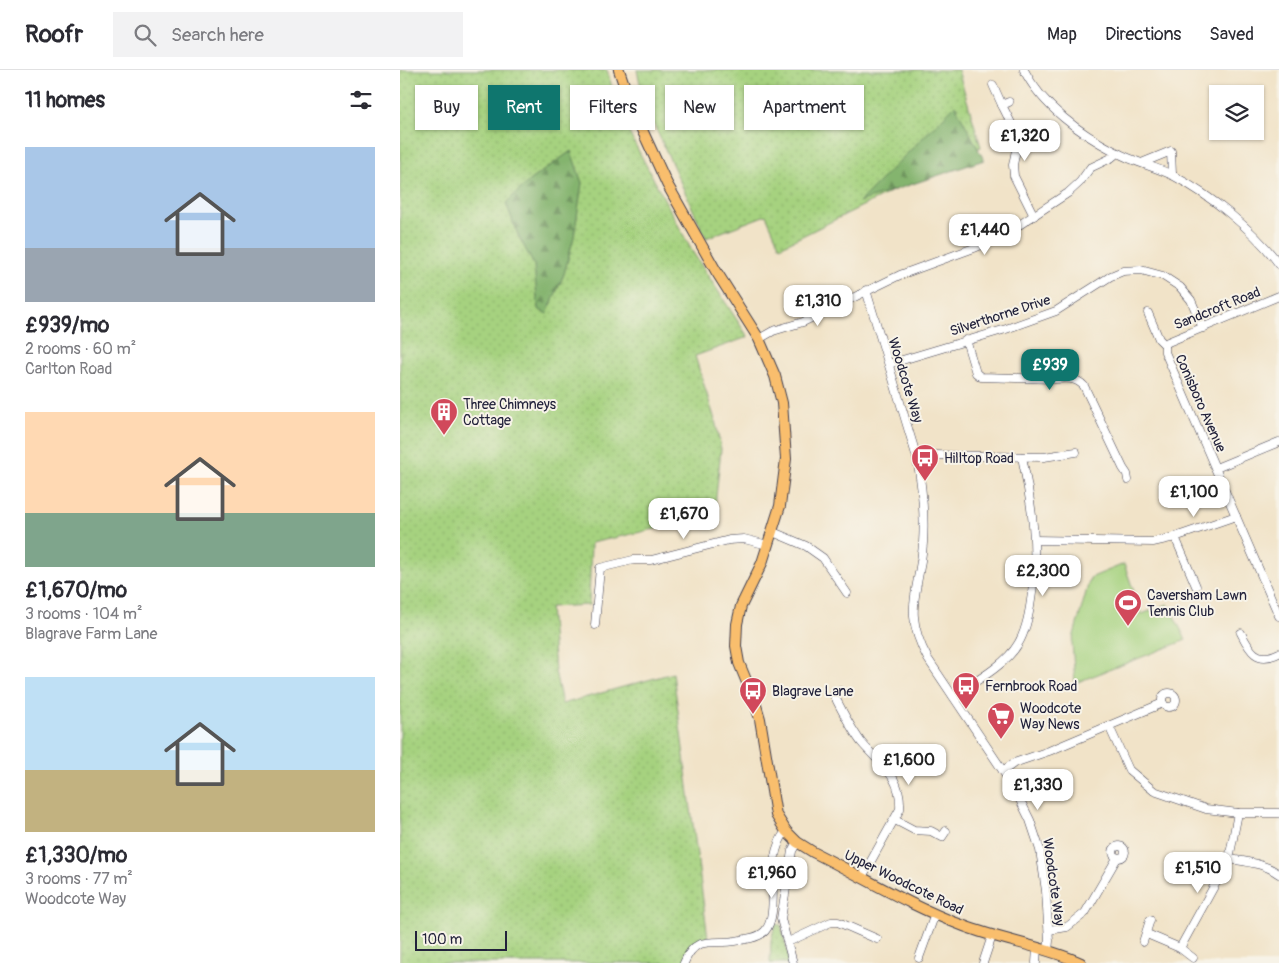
<!DOCTYPE html>
<html lang="en">
<head>
<meta charset="utf-8">
<style>
  body { margin:0; font-family:Pangolin,sans-serif; background:#f2f2f3; color:#2b2b33; height:100vh; display:flex; flex-direction:column; font-size:19px; white-space:nowrap }
  * { box-sizing:border-box; margin:0 }
  p { font-size:16px; color:#7c7c81 }
  .icon { flex:none; width:28px; height:28px; fill:none; stroke:currentColor; stroke-width:2; stroke-linecap:round; stroke-linejoin:round }
  .map { position:relative; flex:1; overflow:hidden }
  .side { display:flex; flex-direction:column; background:#fff; width:400px }
  .side>* { flex:none }
  .guide { position:absolute; left:15px; top:15px; width:475px; height:45px; display:flex; gap:10px }
  .fabs { position:absolute; left:809px; top:15px; display:grid; gap:10px }
  .fabs a { display:grid; place-items:center; width:55px; height:55px; border-radius:0px; background:#fff; box-shadow:0 1px 4px #0004; font-size:25px }
  .scale { position:absolute; left:15px; bottom:12px; width:92px; box-sizing:border-box; padding-left:5px; border:2px solid #22223b; border-top:0; font-size:14px; line-height:18px; white-space:nowrap; color:#22223b; -webkit-text-stroke:4px #f7f3e8; paint-order:stroke }
  .price { position:absolute; translate:-50% -42px; padding:0 11px; border-radius:10px; background:#fff; color:#222; font-size:16px; line-height:32px; filter:drop-shadow(0 1px 2px #0008) }
  .price::after { content:''; position:absolute; left:50%; top:30px; width:15px; height:11px; margin-left:-8px; background:inherit; clip-path:polygon(0 0,100% 0,50% 100%) }
  .price.active { background:#0f766e; color:#fff }
  ul { padding:0; list-style:none }
  li { display:grid; align-content:center; gap:10px; height:265px; padding:0 25px }
  li span { display:grid; place-items:center; height:155px; border-radius:0px; color:#555 }
  li>.icon { margin-inline-start:auto }
  span .icon { width:90px; height:90px; fill:#fffc; stroke-width:1 }
  li b { font-size:21px }
  h2 { display:flex; justify-content:space-between; align-items:center; height:60px; padding:0 25px; font-size:21px }
  .tag { padding:0 18px; border-radius:0px; background:#fff; box-shadow:0 1px 4px #0004; font-size:18px; line-height:45px }
  .tag.active { background:#0f766e; color:#fff }
  header { display:flex; align-items:center; gap:30px; box-sizing:border-box; height:70px; padding:0 25px; background:#fff; border-bottom:1px solid #e1e1e2 }
  header strong { font-size:24px }
  nav { display:flex; gap:28px; margin-inline-start:auto; font-size:18px }
  .search { width:350px; height:45px; background:#f2f2f3; display:flex; align-items:center; gap:12px; box-sizing:border-box; padding:0 18px; border-radius:0px; color:#7c7c81; font-size:19px }
  main { display:flex; flex:1; min-height:0 }
  .map>svg:first-child { display:block }
</style>
</head>
<body>
<header>
<strong>Roofr</strong>
<div class="search"><svg class="icon" aria-label="search" viewBox="0 0 24 24"><circle cx="10" cy="10" r="6"/><path d="M15 15l6 6"/></svg>Search here</div>
<nav><a>Map</a><a>Directions</a><a>Saved</a></nav>
</header>
<main>
<section class="side">
<h2>11 homes<svg class="icon" aria-label="filters" viewBox="0 0 24 24"><path d="M4 7h16M4 17h16"/><circle cx="9" cy="7" r="2"/><circle cx="15" cy="17" r="2"/></svg></h2>
<ul>
<li><span style="background:linear-gradient(#a9c7e8 65%,#9aa5b1 0)"><svg class="icon" aria-label="home" viewBox="0 0 24 24"><path d="M3 11l9-7 9 7M6 9v11h12V9"/></svg></span><div><b>£939/mo</b><p>2 rooms · 60 m²</p><p>Carlton Road</p></div></li>
<li><span style="background:linear-gradient(#ffd9b3 65%,#7fa58c 0)"><svg class="icon" aria-label="home" viewBox="0 0 24 24"><path d="M3 11l9-7 9 7M6 9v11h12V9"/></svg></span><div><b>£1,670/mo</b><p>3 rooms · 104 m²</p><p>Blagrave Farm Lane</p></div></li>
<li><span style="background:linear-gradient(#bfe0f5 60%,#c2b280 0)"><svg class="icon" aria-label="home" viewBox="0 0 24 24"><path d="M3 11l9-7 9 7M6 9v11h12V9"/></svg></span><div><b>£1,330/mo</b><p>3 rooms · 77 m²</p><p>Woodcote Way</p></div></li>
</ul>
</section>
<div class="map">
<svg width="879" height="893" viewBox="0 0 879 893">
  <defs>
    <pattern id="grass-dots" width="8" height="8" patternUnits="userSpaceOnUse" patternTransform="scale(1.25)"><rect width="8" height="8" fill="#a6d27f"/><path d="M2 2h.1M6 6h.1" fill="none" stroke="#8fb46f" stroke-width="1.8" stroke-linecap="round"/></pattern>
    <pattern id="forest-firs" width="22" height="20" patternUnits="userSpaceOnUse" patternTransform="scale(1.25)"><rect width="22" height="20" fill="#84b46e"/><path d="M5 1l3.5 6h-7zM16 11l3.5 6h-7z" fill="#6c925c"/></pattern>
  </defs>
  <rect width="100%" height="100%" fill="#f7f3e8"/>
  <filter id="ink" filterUnits="userSpaceOnUse"><feTurbulence type="fractalNoise" baseFrequency=".02" numOctaves="2"/><feDisplacementMap in="SourceGraphic" scale="10" xChannelSelector="R" yChannelSelector="G"/><feConvolveMatrix kernelMatrix="1 2 1 2 8 2 1 2 1" color-interpolation-filters="sRGB"/></filter>
  <filter id="wash" filterUnits="userSpaceOnUse"><feTurbulence type="fractalNoise" baseFrequency=".0096" numOctaves="4" result="noise"/><feDisplacementMap in="SourceGraphic" scale="20" xChannelSelector="R" yChannelSelector="G"/><feGaussianBlur stdDeviation="1.12" result="paint"/><feColorMatrix in="noise" values="0 0 0 0 0 0 0 0 0 0 0 0 0 0 0 0 0 1.4 0 .05"/><feComposite in="paint" operator="in"/></filter>
  <g filter="url(#wash)">
    <rect width="100%" height="100%" fill="#f1e3c8"/>
    <g fill="url(#grass-dots)" stroke="#647a5d">
      <path d="M0,0H207L221,48L292,181L348,267L295,286L315,350L321,379L314,446L191,473L189,535L150,537L155,601L162,634L273,603L308,868C293,868 288,882 283,893H0Z"/>
      <path d="M237,0H558L581,77L380,177L366,145L306,168L245,35Z"/>
      <path d="M375,854L381,855L390,893H370L371,871Z"/>
    </g>
    <g fill="url(#forest-firs)" stroke="#536b54">
      <path d="M555,35L584,90L459,132Z"/>
      <path d="M171,81L182,113L174,167L164,204L147,244L138,239L134,195L118,165L106,133L130,110Z"/>
    </g>
    <path fill="#a6d27f" stroke="#647a5d" d="M724,494L742,544L768,534L786,570L675,613L672,572L690,508Z"/>
  </g>
  <g filter="url(#ink)">
    <g fill="none" stroke-linecap="round" stroke-linejoin="round">
      <defs>
        <g id="minor">
          <path d="M624,0C642,36 681,64 716,82C733,92 754,96 772,105C810,125 853,159 879,194"/>
          <path d="M593,15L602,35"/>
          <path d="M609,32L602,35L616,63L617,75L613,95L614,106L634,146"/>
          <path d="M744,92L771,81L772,105"/>
          <path d="M466,220L517,388C522,416 525,444 523,473C520,521 501,540 528,589L603,701L616,722L630,750L640,780L646,821L649,871L648,881"/>
          <path d="M748,243L759,269L765,275V282L879,546"/>
          <path d="M359,269L373,261L403,252L500,205L574,178L604,165L668,123L680,112L690,98L711,88L717,83"/>
          <path d="M566,270L576,303L581,307L655,309C665,308 676,307 684,316L723,398L727,404L728,410"/>
          <path d="M765,275L768,272L879,226"/>
          <path d="M489,294L606,259L656,241L711,206L723,201L741,200L763,206L780,217L791,230L803,258"/>
          <path d="M517,388L533,385L644,387L676,382"/>
          <path d="M816,398L879,372"/>
          <path d="M373,462L406,476L423,488L447,523"/>
          <path d="M775,467L796,516"/>
          <path d="M635,470L753,472L775,467L836,446"/>
          <path d="M195,555L200,498L233,490H251L329,470L344,469L368,475"/>
          <path d="M841,563C850,581 857,594 879,583"/>
          <path d="M440,621L434,625C442,641 450,657 461,672C480,695 502,705 500,739L462,807"/>
          <circle cx="769" cy="630" r="7"/>
          <path d="M553,626C573,613 606,595 618,574C626,561 629,545 631,530C639,481 632,435 622,387"/>
          <path d="M709,656L729,700L754,721L806,739L838,743H879"/>
          <path d="M603,701L614,693L649,681L763,633"/>
          <path d="M495,750L514,760L531,761L542,767L546,761"/>
          <circle cx="719" cy="782" r="6"/>
          <path d="M829,789C847,792 864,793 879,804"/>
          <path d="M649,860L667,857L685,843L717,788"/>
          <path d="M747,864L780,878"/>
          <path d="M388,872L431,852H438L477,869"/>
          <path d="M743,872L750,850"/>
          <path d="M519,888L535,844"/>
          <path d="M793,888L780,878L829,789L838,743"/>
          <path d="M284,893C293,871 303,872 324,872C333,872 342,870 351,868C356,867 361,865 365,861C382,841 362,790 386,761"/>
          <path d="M393,893L381,849L392,781L397,772"/>
          <path d="M583,893L592,866"/>
          <path d="M636,893L637,878"/>
        </g>
        <path id="major" d="M219,0L232,38L267,114L316,201L359,269L375,306L382,333L386,389L380,436L362,493L341,536L337,554L336,576L339,593L355,632L360,649L376,745L386,761L397,772L413,782C463,807 512,837 564,856C603,871 644,876 681,893"/>
      </defs>
      <use href="#minor" stroke="#413f50" stroke-width="9"/>
      <use href="#major" stroke="#413f50" stroke-width="12"/>
      <use href="#minor" stroke="#fff" stroke-width="8"/>
      <use href="#major" stroke="#f9be6d" stroke-width="10"/>
    </g>
  </g>
  <defs>
    <symbol id="building-pin" viewBox="-11 -11 22 30"><path d="M0 17L-7.5 6A9.5 9.5 0 1 1 7.5 6Z" fill="#d1495b" stroke="#f7f3e8"/><path d="M-4-6H4V6H1V3H-1V6H-4ZM-2.5-4.3h1.7v1.8h-1.7ZM.8-4.3h1.7v1.8H.8ZM-2.5-1h1.7V.8h-1.7ZM.8-1h1.7V.8H.8Z" fill="#fff"/></symbol>
    <symbol id="bus-pin" viewBox="-11 -11 22 30"><path d="M0 17L-7.5 6A9.5 9.5 0 1 1 7.5 6Z" fill="#d1495b" stroke="#f7f3e8"/><path d="M-5-6H5V4H4V6H2V4H-2V6H-4V4H-5ZM-3.5-4V0h7V-4ZM-3.5 1.2v1.5H-2V1.2ZM2 1.2v1.5H3.5V1.2Z" fill="#fff"/></symbol>
    <symbol id="stadium-pin" viewBox="-11 -11 22 30"><path d="M0 17L-7.5 6A9.5 9.5 0 1 1 7.5 6Z" fill="#d1495b" stroke="#f7f3e8"/><path d="M0-5a6.5 5 0 1 0 0 10a6.5 5 0 1 0 0-10ZM-3.5-1.8h7v3.6h-7Z" fill="#fff"/></symbol>
    <symbol id="supermarket-pin" viewBox="-11 -11 22 30"><path d="M0 17L-7.5 6A9.5 9.5 0 1 1 7.5 6Z" fill="#d1495b" stroke="#f7f3e8"/><path d="M-6-5.5h2.5l.6 2H6L4.5 2H-2.5L-4.4-4H-6ZM-1.5 3.2a1.3 1.3 0 1 0 .1 0ZM3 3.2a1.3 1.3 0 1 0 .1 0Z" fill="#fff"/></symbol>
  </defs>
  <g fill-rule="evenodd">
    <use href="#building-pin" x="28" y="326" width="32" height="43"/>
    <use href="#bus-pin" x="509" y="372" width="32" height="43"/>
    <use href="#stadium-pin" x="712" y="517" width="32" height="43"/>
    <use href="#bus-pin" x="550" y="600" width="32" height="43"/>
    <use href="#bus-pin" x="337" y="605" width="32" height="43"/>
    <use href="#supermarket-pin" x="585" y="630" width="32" height="43"/>
  </g>
  <g text-anchor="middle" stroke-width="4" stroke-linejoin="round" paint-order="stroke">
    <g font-size="14" fill="#22223b" stroke="#f7f3e8">
      <text transform="translate(817 238) rotate(-22)" y="5">Sandcroft Road</text>
      <text transform="translate(600 245) rotate(-18)" y="5">Silverthorne Drive</text>
      <text transform="translate(506 310) rotate(73)" y="5">Woodcote Way</text>
      <text transform="translate(801 333) rotate(66)" y="5">Conisboro Avenue</text>
      <text transform="translate(504 812) rotate(26)" y="5">Upper Woodcote Road</text>
      <text transform="translate(654 812) rotate(82)" y="5">Woodcote Way</text>
    </g>
    <g font-size="14" fill="#22223b" stroke="#f7f3e8" text-anchor="start">
      <text x="63" y="339">Three Chimneys<tspan x="63" dy="16">Cottage</tspan></text>
      <text x="544" y="393">Hilltop Road</text>
      <text x="747" y="530">Caversham Lawn<tspan x="747" dy="16">Tennis Club</tspan></text>
      <text x="585" y="621">Fernbrook Road</text>
      <text x="372" y="626">Blagrave Lane</text>
      <text x="620" y="643">Woodcote<tspan x="620" dy="16">Way News</tspan></text>
    </g>
  </g>
</svg>
<div class="fabs">
<a><svg class="icon" aria-label="layers" viewBox="0 0 24 24"><path d="M12 4l9 5-9 5-9-5zM3 14l9 5 9-5"/></svg></a>
</div>
<div class="scale">100 m</div>
<b class="price" style="left:625px;top:92px">£1,320</b>
<b class="price" style="left:585px;top:186px">£1,440</b>
<b class="price" style="left:418px;top:257px">£1,310</b>
<b class="price active" style="left:650px;top:321px">£939</b>
<b class="price" style="left:794px;top:448px">£1,100</b>
<b class="price" style="left:284px;top:470px">£1,670</b>
<b class="price" style="left:643px;top:527px">£2,300</b>
<b class="price" style="left:509px;top:716px">£1,600</b>
<b class="price" style="left:638px;top:741px">£1,330</b>
<b class="price" style="left:798px;top:824px">£1,510</b>
<b class="price" style="left:372px;top:829px">£1,960</b>
<div class="guide">
<a class="tag">Buy</a>
<a class="tag active">Rent</a>
<a class="tag">Filters</a>
<a class="tag">New</a>
<a class="tag">Apartment</a>
</div>
</div>
</main>
</body>
</html>
